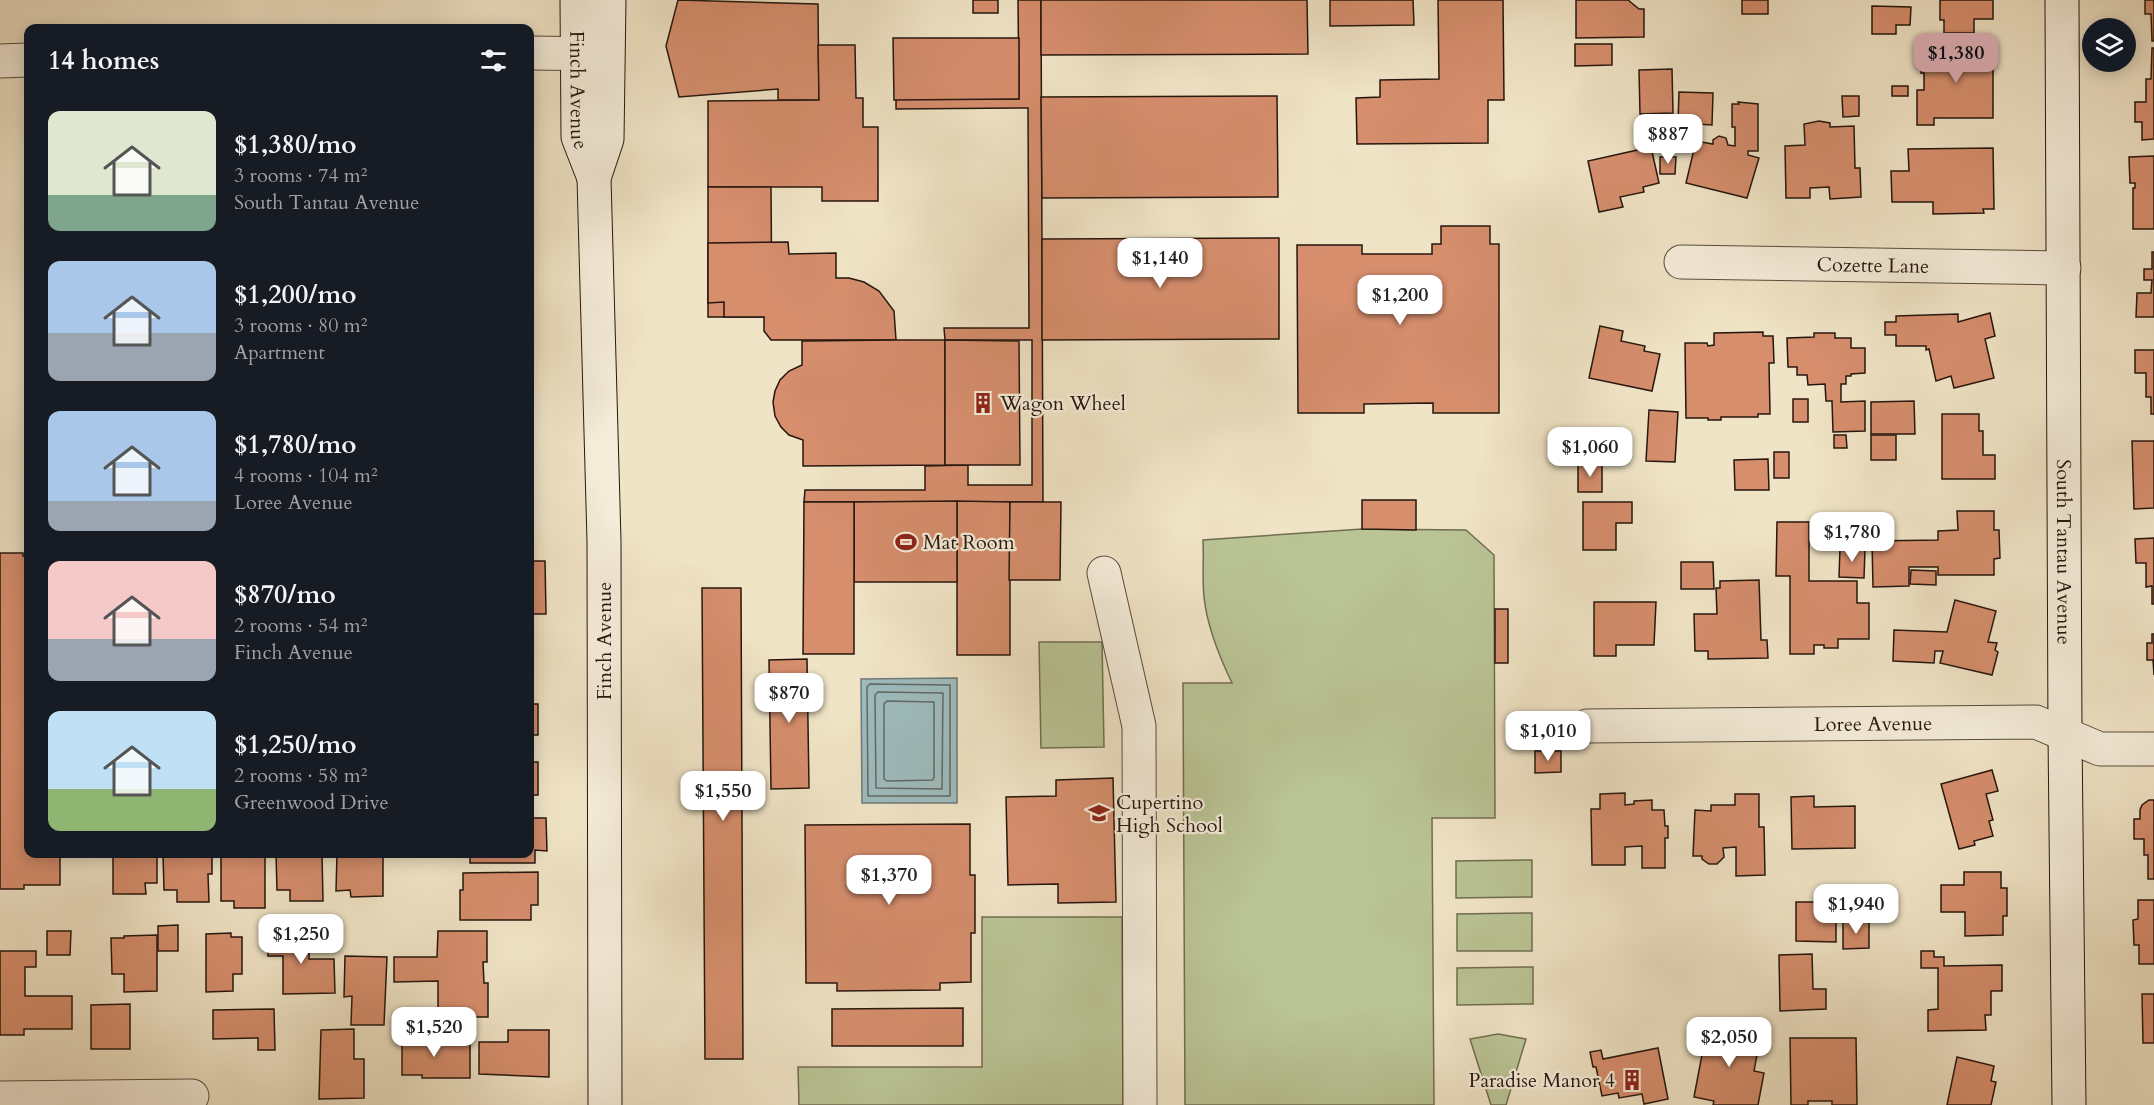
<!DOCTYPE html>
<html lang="en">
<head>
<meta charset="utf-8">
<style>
  body { margin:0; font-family:Cardo,serif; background:#20242c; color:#f1f3f6; height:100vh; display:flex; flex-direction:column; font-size:22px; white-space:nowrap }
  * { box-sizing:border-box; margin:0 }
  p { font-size:20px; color:#9ea1a6 }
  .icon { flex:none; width:33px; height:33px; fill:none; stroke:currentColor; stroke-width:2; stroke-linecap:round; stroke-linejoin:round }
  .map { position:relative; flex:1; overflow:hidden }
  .drawer { position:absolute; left:24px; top:24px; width:510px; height:834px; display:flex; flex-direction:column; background:#171b24; border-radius:12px; box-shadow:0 3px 15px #0003 }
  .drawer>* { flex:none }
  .tools { position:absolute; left:2082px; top:18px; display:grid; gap:12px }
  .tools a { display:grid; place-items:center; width:54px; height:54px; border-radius:50%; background:#171b24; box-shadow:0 3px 15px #0003; font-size:30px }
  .price { position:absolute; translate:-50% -51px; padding:0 14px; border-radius:12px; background:#fff; color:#222; font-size:20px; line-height:39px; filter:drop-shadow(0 2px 3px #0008) }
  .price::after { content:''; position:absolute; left:50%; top:36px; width:18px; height:14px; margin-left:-9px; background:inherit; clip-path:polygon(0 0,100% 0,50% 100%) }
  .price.selected { background:#c59692; color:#111 }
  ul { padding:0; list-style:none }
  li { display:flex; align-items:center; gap:18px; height:150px; padding:0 24px }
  li span { display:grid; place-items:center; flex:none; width:168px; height:120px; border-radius:12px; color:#555 }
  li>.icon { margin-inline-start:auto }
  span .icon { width:72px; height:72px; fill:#fffc; stroke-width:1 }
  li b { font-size:26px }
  h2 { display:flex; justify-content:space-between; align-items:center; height:72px; padding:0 24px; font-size:26px }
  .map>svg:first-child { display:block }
</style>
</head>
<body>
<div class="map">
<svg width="2154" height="1105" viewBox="0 0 2154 1105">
  <rect width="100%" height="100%" fill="#f0e4c6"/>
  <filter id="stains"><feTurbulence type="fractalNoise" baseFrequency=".00333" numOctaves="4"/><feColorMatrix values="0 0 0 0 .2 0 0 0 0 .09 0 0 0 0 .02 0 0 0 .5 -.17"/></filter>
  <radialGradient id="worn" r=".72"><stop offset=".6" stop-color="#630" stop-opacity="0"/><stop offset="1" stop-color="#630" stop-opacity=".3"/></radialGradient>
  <g fill="#bac495" stroke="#706d52" stroke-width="1.5">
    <path d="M1362,529L1466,530L1494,555L1495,818H1432L1434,1105H1185L1183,683H1232C1219,656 1207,627 1204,597C1202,578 1204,558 1203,540Z"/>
    <path d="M1102,642L1104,747L1041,748L1039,642Z"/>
    <path d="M1532,860V897L1456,898V861Z"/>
    <path d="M1532,913V951H1457V914Z"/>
    <path d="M982,917H1122L1123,1105H799L798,1067H982Z"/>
    <path d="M1533,967V1004L1457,1005V968Z"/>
    <path d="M1498,1034L1526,1039L1506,1105H1491L1470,1039Z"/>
  </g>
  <path fill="#9ebcbe" stroke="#6e7a78" stroke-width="1.5" d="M957,678V803H862L861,679Z"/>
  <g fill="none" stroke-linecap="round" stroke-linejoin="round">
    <g stroke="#626966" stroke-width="1.5">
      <path d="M870,684L950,685V796H868L867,687Z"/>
      <path d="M878,692L943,693L942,789L876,788L875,695Z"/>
      <path d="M887,701L934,702V777L933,780L887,781L884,779V704Z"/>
    </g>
  </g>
  <g fill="#d68e6d" stroke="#26160e" stroke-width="1.5">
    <path d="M678,0L818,4L819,100H778V89L679,97L666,46Z"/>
    <rect x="973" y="0" width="25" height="13"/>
    <path d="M1018,0H1041L1043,502H804L805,490H925V466L968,465V485H1032V340H945L944,328H1029L1028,108L896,109V99H1019Z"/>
    <path d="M1041,0H1307L1308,54L1041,55Z"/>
    <path d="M1330,0H1413L1414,25L1330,26Z"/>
    <path d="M1438,0H1503L1504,100H1488V143L1357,144L1356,98L1380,97V80L1439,79Z"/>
    <path d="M1576,0H1628L1639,9H1644V37L1576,38Z"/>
    <rect x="1742" y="0" width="26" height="14"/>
    <path d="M1940,0H1993V19H1974V33H1944V20H1940Z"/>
    <path d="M2145,0H2154V41H2152L2151,14H2145Z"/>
    <path d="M1872,6L1911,7L1910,25H1896V34H1872Z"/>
    <path d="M893,38H1019V99L894,100Z"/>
    <path d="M1575,44H1612V65L1575,66Z"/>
    <path d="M818,45H855L856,98H863V127H878V201H822V187H708V101L819,100Z"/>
    <path d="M1921,48H1993V118H1934V125H1917V90H1924V73H1921Z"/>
    <path d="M2152,48H2154V139L2142,140V122H2135V102H2146V79H2151Z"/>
    <path d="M1672,69L1673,113L1640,114L1639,70Z"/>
    <rect x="1892" y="86" width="16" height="10"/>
    <path d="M1679,92L1713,93L1712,125L1678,123Z"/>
    <path d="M1277,96L1278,197L1042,198L1041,97Z"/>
    <path d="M1842,96H1859V116L1843,117Z"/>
    <path d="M1738,102L1758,104V151H1748V155L1759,158L1747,198L1686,183L1696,141L1713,144V140L1719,136L1726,138L1728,145L1735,146V127H1732V104H1739Z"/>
    <path d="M1819,121L1830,123V127L1854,126L1855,168H1860L1861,197L1830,199L1829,187L1810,188V198H1786L1785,146L1805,145L1804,124Z"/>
    <path d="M1651,147L1659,183L1643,187L1644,192L1620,197L1623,207L1599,212L1588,161Z"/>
    <path d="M1993,148L1994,209H1983L1984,213L1933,214V202H1892L1891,171H1909L1908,149Z"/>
    <path d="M2154,156V229H2133V188H2135V183H2130L2129,157Z"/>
    <path d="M1660,157H1676L1675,174H1660Z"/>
    <path d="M708,187H771L772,317H708Z"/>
    <path d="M1441,226H1490V244H1499V413H1433V403L1364,404V413H1298L1297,245H1362V254H1432V244H1441Z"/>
    <path d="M1279,238V339L1042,340V239Z"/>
    <path d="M788,242L789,254L836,253V278H849L864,282L879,291L894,311L896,340H771L764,331V317H724V302L708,303V243Z"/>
    <path d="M2152,252H2154V317H2136L2137,293H2151L2152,280H2144V269H2152Z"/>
    <path d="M1990,313L1995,336L1985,339L1994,378L1954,388L1951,376L1936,381L1929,349L1926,350V346H1896V335H1885V322H1896V316L1958,314V322Z"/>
    <path d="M1600,326L1623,331L1621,341L1645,346L1644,351L1660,354L1652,391L1589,378Z"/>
    <path d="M1763,332V336H1773L1774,363H1769L1770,414H1758V417H1721V420H1708V418H1686L1685,343H1707L1708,346L1714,345V333Z"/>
    <path d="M1814,333H1835V338H1851V348H1865V373L1851,374V376H1846V384H1841V402L1865,401V431L1833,432L1832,401H1826L1825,384L1808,385L1807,375H1797V367H1788L1787,338L1814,337Z"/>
    <path d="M896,340H945V465L803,466V440L789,435L781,427L775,416L773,402L775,391L780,380L789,371L802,365V341Z"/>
    <path d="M945,340L1019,341L1020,465H945Z"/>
    <path d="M2135,350H2154V414H2151V397H2146V373H2135Z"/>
    <rect x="1793" y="399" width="15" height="23"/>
    <path d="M1914,401L1915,434H1871V402Z"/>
    <path d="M1649,410L1678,412L1675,462L1646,461Z"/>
    <path d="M1942,414H1979V431H1983V455H1995V479H1942Z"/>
    <path d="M1834,435H1846L1847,448H1834Z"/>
    <rect x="1871" y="435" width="25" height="25"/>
    <path d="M2132,441H2154V508L2134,509Z"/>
    <rect x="1774" y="452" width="15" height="26"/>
    <path d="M1768,459L1769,490H1735L1734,460Z"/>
    <rect x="1578" y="465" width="24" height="27"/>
    <path d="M1362,500H1416V530L1362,529Z"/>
    <path d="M957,501L1010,502V655H957Z"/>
    <path d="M957,501V582H854V502Z"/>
    <path d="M804,502H854V654H803Z"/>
    <path d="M1010,502H1061L1060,580H1009Z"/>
    <path d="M1583,502H1632V523H1616V550H1583Z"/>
    <path d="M1957,511H1994V530H1999L2000,558L1994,559V575H1938V567H1909V586L1873,587L1872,541L1938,540V531L1958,530Z"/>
    <path d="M1777,522H1809V581H1857V603H1869V639H1838V648H1824V645H1814V654H1790V576H1776Z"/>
    <path d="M2154,538V604H2152V586L2146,587V563H2136L2135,539Z"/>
    <path d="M1840,548L1865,549L1864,578L1839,577Z"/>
    <path d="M0,553H23V556H28V854H60V885H24V889H0Z"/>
    <path d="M530,561H545L546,614H532V638H530Z"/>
    <path d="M1681,562H1713L1714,589H1681Z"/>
    <path d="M1911,570L1936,571V585L1910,584Z"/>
    <path d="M1759,580L1761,640H1767L1768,658L1708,659V651H1695L1694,614H1717L1716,588H1720V581Z"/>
    <path d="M702,588H741L743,1059H705Z"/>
    <path d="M1955,600L1996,611L1988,642L1997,643L1995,650L1998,652L1992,675L1940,663L1943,651H1935L1934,663L1893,661L1894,630L1947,632Z"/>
    <path d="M1594,602H1656L1654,645H1616V656H1594Z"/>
    <rect x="1495" y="609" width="13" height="54"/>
    <path d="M2152,634H2154V675L2153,660H2147V643H2152Z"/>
    <path d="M807,659L809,788L771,789L769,660Z"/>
    <path d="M530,704H538V735H531V751Z"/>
    <rect x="1534" y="733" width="25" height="12"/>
    <path d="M1535,751H1561V772L1535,773Z"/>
    <rect x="530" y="762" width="8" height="33"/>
    <path d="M1992,770L1998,791L1986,794L1993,820L1989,821L1993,836L1974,841L1975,845L1959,849L1941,784Z"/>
    <path d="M1113,778L1116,902L1058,903V884L1008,885L1006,797L1056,796V780Z"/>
    <path d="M1625,793V805L1634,804V801L1652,800V810H1664L1665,826H1668V838H1665V868H1642V846L1625,847V865H1592L1591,809H1600V794Z"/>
    <path d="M1735,794H1759V827H1764L1765,875L1736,876V847L1723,848L1724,857L1717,864H1709L1702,859V856H1693L1695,810L1711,811V805H1735Z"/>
    <path d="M1814,796V807L1855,806V848L1792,849L1791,797Z"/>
    <path d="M2149,800H2154V879H2148V855H2144V839H2134V819H2140V810L2142,805Z"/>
    <path d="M530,818H546L547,851L535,850V863H470V854H530Z"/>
    <path d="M970,824V875H975V933H971V982L940,983V990L837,991V983H806L805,825Z"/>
    <path d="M113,854H157V883H145L146,894H113Z"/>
    <path d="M163,854H208V856H212V874H208L209,902H177V890H164Z"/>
    <path d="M221,854H265V908H234V901H221Z"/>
    <path d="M276,854H322L323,901H290V890H277Z"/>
    <path d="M337,854H383V896L351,897L350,890L336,891Z"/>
    <path d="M538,872V905H531V920H460V890H463V873Z"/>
    <path d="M1964,872H2001V888H2007V916H2003V935L1965,936V912H1941V885H1964Z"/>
    <path d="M2138,900H2154V964H2139V945H2134L2133,920L2138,919Z"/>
    <path d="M1796,902H1836V942L1796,941Z"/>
    <path d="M1843,921H1869V948L1843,949Z"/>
    <path d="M178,925V951H158V926Z"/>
    <path d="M47,931H71L70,955H47Z"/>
    <path d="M438,931H487V962H483L484,983H488V1017H438V981L394,982V957H437Z"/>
    <path d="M231,933V937H242V974H233V991L206,992V934Z"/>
    <path d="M267,933H309V959H334L335,993L283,994V956H268Z"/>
    <path d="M157,935V991L124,992V974H112L111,938H124V936Z"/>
    <path d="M0,951H36V967H25V996H72V1029H24V1035H0Z"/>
    <path d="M1921,951H1934V957H1944V966L2002,965V991H1991V1015H1985L1986,1030L1928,1031V1010L1938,1009V968H1921Z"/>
    <path d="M1812,954L1813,989H1826V1009L1780,1011L1779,955Z"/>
    <path d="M345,956L387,957L384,1025H351L352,996L344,997Z"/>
    <path d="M2142,994H2154V1043H2143Z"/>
    <path d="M130,1004V1049H91V1005Z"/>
    <path d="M963,1008V1046H832V1009Z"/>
    <path d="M274,1009L275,1050H258V1038L213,1039V1010Z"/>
    <path d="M1709,1018L1726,1022L1724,1031L1760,1038L1754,1071L1764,1073L1758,1105H1713L1714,1101L1694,1097Z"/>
    <path d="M354,1029V1059H364V1098L319,1099L321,1030Z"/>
    <path d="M508,1030H549V1077L479,1074V1042H508Z"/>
    <path d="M402,1034H439V1045H470V1078H422V1075H402Z"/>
    <path d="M1790,1038H1856L1857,1105H1832V1101H1808V1105H1791Z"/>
    <path d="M1658,1048L1668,1099L1644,1104L1642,1094L1619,1098L1618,1093L1602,1096L1596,1067H1593L1590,1052L1601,1050L1603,1059Z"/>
    <path d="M1957,1057L1994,1066L1991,1081L1996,1082L1991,1105H1947Z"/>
  </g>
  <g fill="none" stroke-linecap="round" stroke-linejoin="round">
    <defs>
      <g id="street">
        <path d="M530,53L606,54"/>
        <path d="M0,61L28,60"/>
        <path id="s1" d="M1681,262L2064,268"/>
        <path d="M1104,573L1139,726L1140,1105"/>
        <path id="s2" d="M1587,726L2036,722L2100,749H2154"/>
        <path d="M0,1098L192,1096"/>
      </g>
      <g id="secondary">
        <path id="s3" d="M577,0L578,137L594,178"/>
        <path id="s4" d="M2062,0L2065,735L2069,1105"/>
        <path d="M605,1105L604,541L594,178L607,139L609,0"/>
      </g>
    </defs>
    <use href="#street" stroke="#584a3c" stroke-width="35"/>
    <use href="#secondary" stroke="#26160e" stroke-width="35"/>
    <use href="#street" stroke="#f5edda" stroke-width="33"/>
    <use href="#secondary" stroke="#f5edda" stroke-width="33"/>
  </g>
  <defs>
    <symbol id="building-bare" viewBox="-9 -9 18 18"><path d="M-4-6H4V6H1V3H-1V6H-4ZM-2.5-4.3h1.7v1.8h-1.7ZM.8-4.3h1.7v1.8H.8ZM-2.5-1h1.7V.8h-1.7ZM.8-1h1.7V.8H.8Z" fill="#8f2418" stroke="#f5edda" stroke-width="2.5" paint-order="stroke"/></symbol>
    <symbol id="stadium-bare" viewBox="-9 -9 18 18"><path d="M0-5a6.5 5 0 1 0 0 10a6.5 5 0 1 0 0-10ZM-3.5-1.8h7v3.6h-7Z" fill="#8f2418" stroke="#f5edda" stroke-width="2.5" paint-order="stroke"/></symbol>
    <symbol id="school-bare" viewBox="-9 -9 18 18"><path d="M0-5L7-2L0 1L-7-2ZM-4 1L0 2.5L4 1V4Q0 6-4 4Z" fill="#8f2418" stroke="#f5edda" stroke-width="2.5" paint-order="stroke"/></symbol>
  </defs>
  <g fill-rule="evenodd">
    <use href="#building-bare" x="968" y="388" width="30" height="30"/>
    <use href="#stadium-bare" x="891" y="527" width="30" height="30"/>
    <use href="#school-bare" x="1084" y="798" width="30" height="30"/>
    <use href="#building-bare" x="1617" y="1065" width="30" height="30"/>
  </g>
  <g text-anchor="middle" stroke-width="4.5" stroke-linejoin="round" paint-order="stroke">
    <g font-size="20" fill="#26160e" stroke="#f5edda">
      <text dy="7" stroke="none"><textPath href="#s3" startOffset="90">Finch Avenue</textPath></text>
      <text dy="7" stroke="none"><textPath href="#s1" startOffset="192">Cozette Lane</textPath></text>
      <text dy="7" stroke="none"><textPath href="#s4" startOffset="552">South Tantau Avenue</textPath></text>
      <text transform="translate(604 641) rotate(-90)" y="7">Finch Avenue</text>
      <text dy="7" stroke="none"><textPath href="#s2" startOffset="286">Loree Avenue</textPath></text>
    </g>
    <g font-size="20" fill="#26160e" stroke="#f5edda" text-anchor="start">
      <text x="1000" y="410">Wagon Wheel</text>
      <text x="923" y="549">Mat Room</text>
      <text x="1116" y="809">Cupertino<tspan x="1116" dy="23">High School</tspan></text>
      <text x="1615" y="1087" text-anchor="end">Paradise Manor 4</text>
    </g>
  </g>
  <rect width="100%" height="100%" filter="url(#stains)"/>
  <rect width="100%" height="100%" fill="url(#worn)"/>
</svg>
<div class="tools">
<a><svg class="icon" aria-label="layers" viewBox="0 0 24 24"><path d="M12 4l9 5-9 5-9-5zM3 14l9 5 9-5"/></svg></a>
</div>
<b class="price selected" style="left:1956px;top:84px">$1,380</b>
<b class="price" style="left:1668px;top:165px">$887</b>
<b class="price" style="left:1160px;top:289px">$1,140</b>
<b class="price" style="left:1400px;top:326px">$1,200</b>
<b class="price" style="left:1590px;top:478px">$1,060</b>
<b class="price" style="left:1852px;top:563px">$1,780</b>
<b class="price" style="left:789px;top:724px">$870</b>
<b class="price" style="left:1548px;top:762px">$1,010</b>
<b class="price" style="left:723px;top:822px">$1,550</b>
<b class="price" style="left:889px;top:906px">$1,370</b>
<b class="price" style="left:1856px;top:935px">$1,940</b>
<b class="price" style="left:301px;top:965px">$1,250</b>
<b class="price" style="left:434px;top:1058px">$1,520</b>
<b class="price" style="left:1729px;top:1068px">$2,050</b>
<section class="drawer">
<h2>14 homes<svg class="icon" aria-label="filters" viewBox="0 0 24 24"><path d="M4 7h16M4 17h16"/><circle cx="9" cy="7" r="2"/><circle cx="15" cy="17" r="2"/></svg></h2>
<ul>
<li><span style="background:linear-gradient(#dfe7d0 70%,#7fa58c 0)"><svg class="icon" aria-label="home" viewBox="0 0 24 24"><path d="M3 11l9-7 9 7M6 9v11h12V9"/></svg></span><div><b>$1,380/mo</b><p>3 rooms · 74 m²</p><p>South Tantau Avenue</p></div></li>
<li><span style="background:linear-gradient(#a9c7e8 60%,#9aa5b1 0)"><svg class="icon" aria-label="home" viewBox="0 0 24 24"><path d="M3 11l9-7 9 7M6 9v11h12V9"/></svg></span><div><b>$1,200/mo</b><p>3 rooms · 80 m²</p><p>Apartment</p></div></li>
<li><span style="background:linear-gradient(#a9c7e8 75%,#9aa5b1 0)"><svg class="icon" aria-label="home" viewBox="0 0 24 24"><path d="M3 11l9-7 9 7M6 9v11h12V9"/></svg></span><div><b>$1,780/mo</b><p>4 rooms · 104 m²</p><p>Loree Avenue</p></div></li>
<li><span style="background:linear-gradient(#f6c9c9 65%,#9aa5b1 0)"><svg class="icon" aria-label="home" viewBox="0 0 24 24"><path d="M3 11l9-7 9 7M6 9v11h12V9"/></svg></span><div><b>$870/mo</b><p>2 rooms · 54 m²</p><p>Finch Avenue</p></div></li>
<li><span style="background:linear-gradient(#bfe0f5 65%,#8fb573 0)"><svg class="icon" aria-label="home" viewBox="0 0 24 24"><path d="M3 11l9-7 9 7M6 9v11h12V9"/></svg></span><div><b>$1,250/mo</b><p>2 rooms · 58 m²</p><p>Greenwood Drive</p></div></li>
</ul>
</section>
</div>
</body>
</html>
